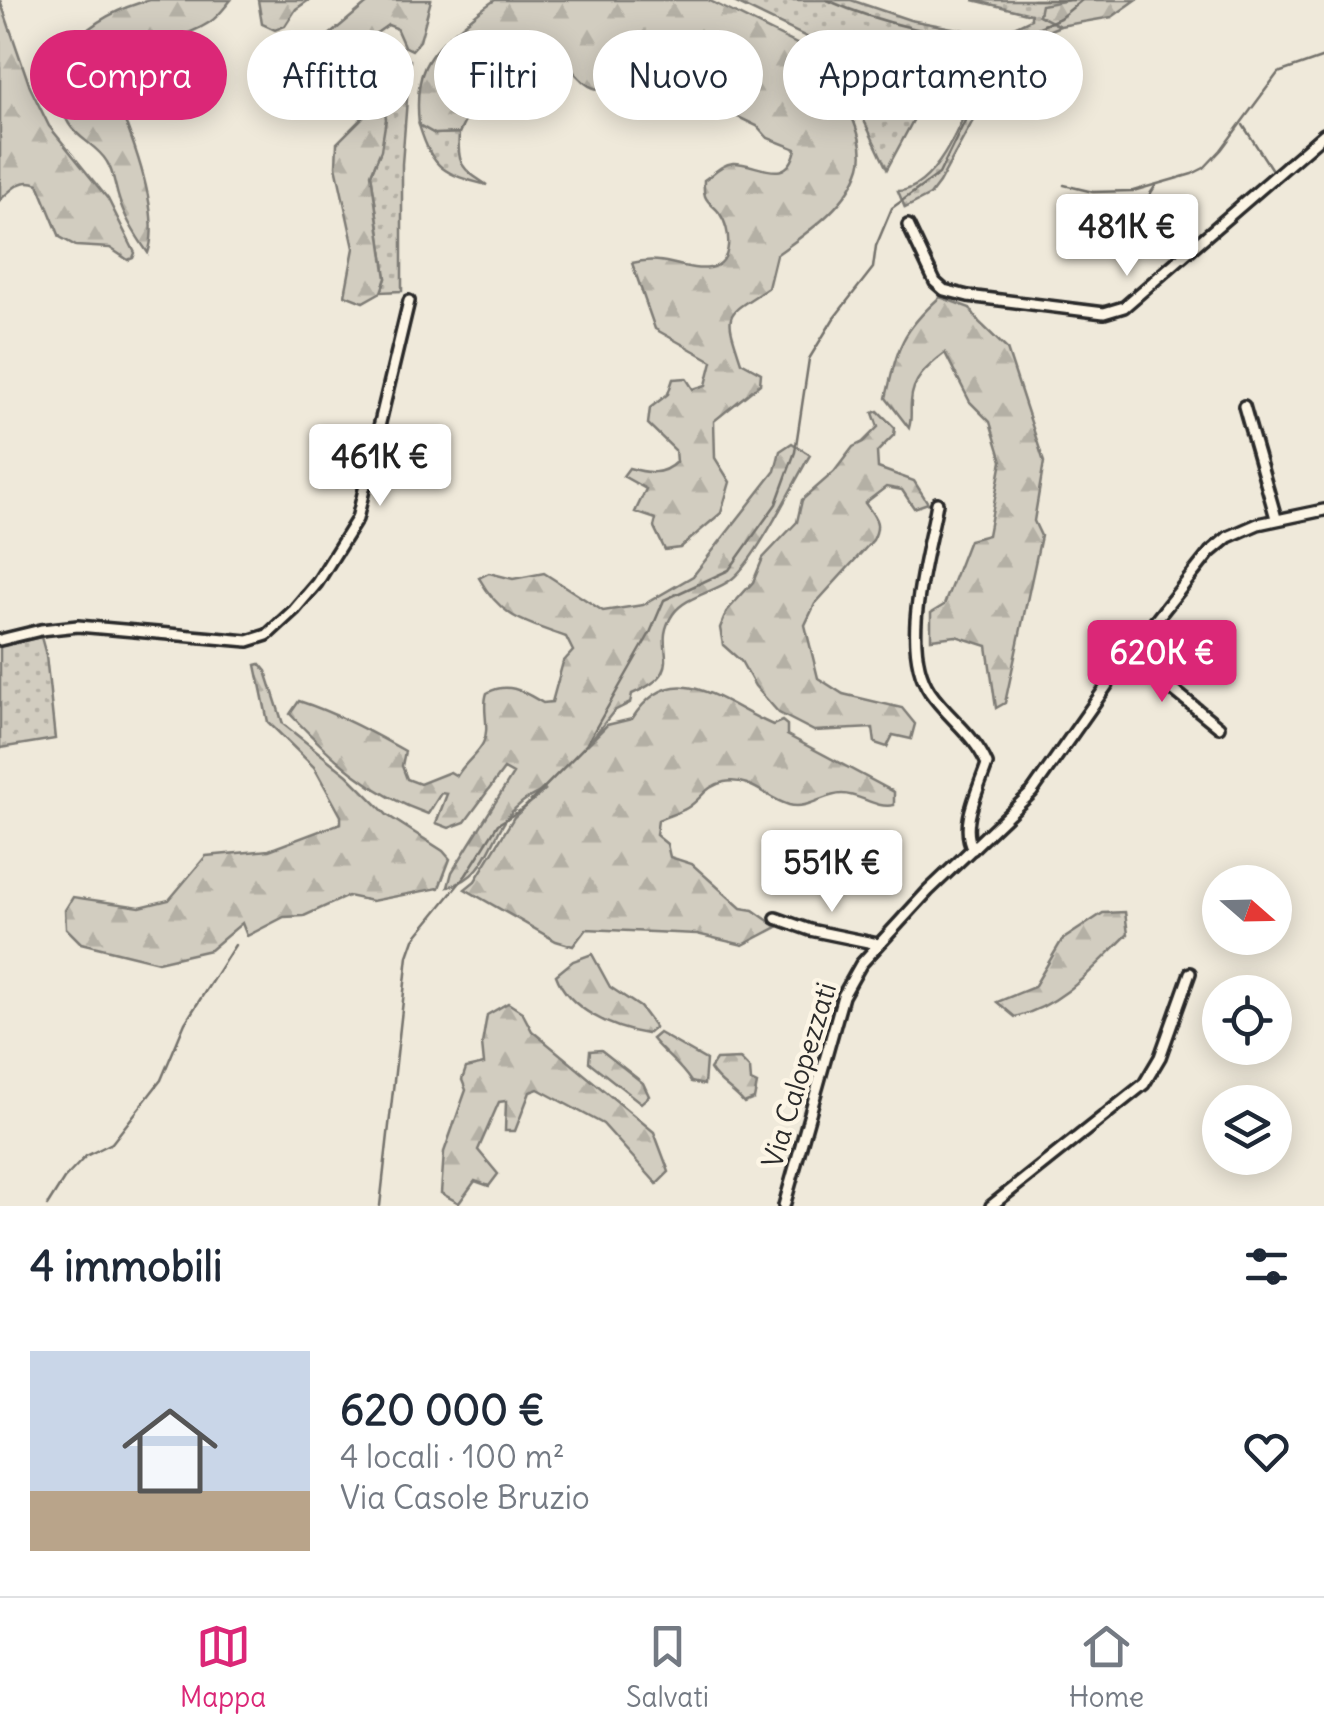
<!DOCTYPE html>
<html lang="it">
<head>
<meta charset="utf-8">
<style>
  body { margin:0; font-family:Delius,sans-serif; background:#f6f6f7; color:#1f2937; height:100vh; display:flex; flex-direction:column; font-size:38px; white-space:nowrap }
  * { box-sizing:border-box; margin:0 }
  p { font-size:32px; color:#747a83 }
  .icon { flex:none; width:55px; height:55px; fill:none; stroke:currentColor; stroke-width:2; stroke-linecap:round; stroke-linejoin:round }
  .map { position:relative; height:1206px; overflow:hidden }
  .drawer { display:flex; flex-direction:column; background:#fff; flex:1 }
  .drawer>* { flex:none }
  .banner { position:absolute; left:30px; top:30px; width:1265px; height:90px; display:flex; gap:20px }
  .needle { width:65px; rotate:110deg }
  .buttons { position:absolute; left:1202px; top:865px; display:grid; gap:20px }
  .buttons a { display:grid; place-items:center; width:90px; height:90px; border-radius:50%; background:#fff; box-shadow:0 5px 25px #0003; font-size:50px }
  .price { position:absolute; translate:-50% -85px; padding:0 22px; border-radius:10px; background:#fff; color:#222; font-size:32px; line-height:65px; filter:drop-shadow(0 2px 5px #0008) }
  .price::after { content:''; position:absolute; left:50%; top:60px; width:30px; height:22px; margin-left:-15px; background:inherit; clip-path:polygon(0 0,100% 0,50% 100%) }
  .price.active { background:#db2777; color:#fff }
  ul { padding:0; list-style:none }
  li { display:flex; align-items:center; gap:30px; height:250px; padding:0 30px }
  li+li { border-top:2px solid #e0e1e3 }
  li span { display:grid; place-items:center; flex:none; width:280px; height:200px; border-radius:0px; color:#555 }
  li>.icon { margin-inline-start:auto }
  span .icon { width:120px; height:120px; fill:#fffc; stroke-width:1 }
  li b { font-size:42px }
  h2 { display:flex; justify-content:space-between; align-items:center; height:120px; padding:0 30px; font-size:42px }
  .chip { padding:0 35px; border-radius:45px; background:#fff; box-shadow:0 5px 25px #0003; font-size:35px; line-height:90px }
  .chip.active { background:#db2777; color:#fff }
  .menu { display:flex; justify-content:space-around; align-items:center; height:140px; border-top:2px solid #e0e1e3; background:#fff; font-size:28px; color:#747a83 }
  .menu a { display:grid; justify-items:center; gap:5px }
  .menu .active { color:#db2777 }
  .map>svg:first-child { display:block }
</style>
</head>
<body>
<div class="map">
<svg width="1324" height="1206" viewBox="0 0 1324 1206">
  <defs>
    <pattern id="grass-dots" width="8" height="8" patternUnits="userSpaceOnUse" patternTransform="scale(2.5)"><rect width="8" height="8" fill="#d2cdc0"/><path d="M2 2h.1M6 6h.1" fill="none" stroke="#b4b0a5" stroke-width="1.8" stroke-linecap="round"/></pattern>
    <pattern id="forest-firs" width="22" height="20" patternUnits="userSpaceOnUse" patternTransform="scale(2.5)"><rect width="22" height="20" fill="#d2cdc0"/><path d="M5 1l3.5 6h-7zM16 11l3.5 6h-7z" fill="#b4b0a5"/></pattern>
  </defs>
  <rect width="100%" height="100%" fill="#efe9da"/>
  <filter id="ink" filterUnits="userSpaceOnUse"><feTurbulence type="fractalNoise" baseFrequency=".01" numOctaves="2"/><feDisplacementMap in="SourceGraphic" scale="20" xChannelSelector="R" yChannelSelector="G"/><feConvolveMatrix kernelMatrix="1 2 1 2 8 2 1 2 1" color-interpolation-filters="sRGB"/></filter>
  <g filter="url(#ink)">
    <g fill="url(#grass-dots)" stroke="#7e7c76" stroke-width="2.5">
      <path d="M730,0H851L910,20L995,36L1031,19V14L973,0H1070L1039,15L1060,26L1013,45L1005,53L996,78L939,183L930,195L905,208L898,191C942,190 971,96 987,62C980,46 970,45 954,44L887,169L832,53L815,41Z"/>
      <path d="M395,54L410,60L402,164V291L381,292L386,278L371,174L381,150L372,70H306L310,73L261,75L252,72Z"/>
      <path d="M419,125L435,134L459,133C457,165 461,168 487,185C444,174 433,170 419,125Z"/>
      <path d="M41,637L46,655L55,739L0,748V646Z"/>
    </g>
    <g fill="url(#forest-firs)" stroke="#7e7c76" stroke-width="2.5">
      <path d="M0,0L30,87L49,126L108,199L135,253L133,258L128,260L110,248L76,246L60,237L38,184C21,177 12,189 0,200Z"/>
      <path d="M150,0H231C225,7 218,17 210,22C185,40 116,51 109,86C105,103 122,113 127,126C139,158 160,220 148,253C136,236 125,219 119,199C115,187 114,173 107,162C98,146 78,139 69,124C31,60 92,14 150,0Z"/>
      <path d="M258,0H309L296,9L285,26L275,30L262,24Z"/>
      <path d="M371,0H431L420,41L412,50L404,46L396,28L388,25L368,39L309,52Z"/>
      <path d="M495,0H708L825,58C835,74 841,90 848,107C855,124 866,148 860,167C848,206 808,232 776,255L768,288C724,317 724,310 741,362L761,373L760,384L714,421L715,458L730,482L721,513L680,548L665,550L654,527L656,519L635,512L646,489L623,476L629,468C647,473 662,476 676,462L675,450L648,424L650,408L668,394L673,379L686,378L693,389L706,385L712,361L655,329L632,263C665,254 684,272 710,268C734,264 731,229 720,214C716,207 708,204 705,196C703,189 704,187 704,180C713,174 722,164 733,163C757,162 787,189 796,149L768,138L757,126L707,102L676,61L663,56C644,70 611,104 585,83C575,75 567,63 557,53L539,56L507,83L483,87L459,133L435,134L419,125C414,74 424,56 464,24C474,16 484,7 495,0Z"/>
      <path d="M1070,0H1136L1112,17L1060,26L1039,15L1041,5Z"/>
      <path d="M355,63L372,70L381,87L386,119L381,150L371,174L386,278L381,292L363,302L345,295L354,248L336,166L337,143L363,117L367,99C352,71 339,74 310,73L305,69Z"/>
      <path d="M940,297L970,308L979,322L1007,349L1044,462L1034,521L1041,536L1005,703L996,708L987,646L956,636L931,639V613L944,605L969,540L988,535L1002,461L990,422L970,402L945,353C928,366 912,379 911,402C910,412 912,418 909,428L886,398C898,347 900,333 940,297Z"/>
      <path d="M878,411L895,428L894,435L877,452L878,468L914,481L928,503L914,508L902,490L886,487L865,503C875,517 882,523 873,540L815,604L805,625L818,678L843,694L902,708L915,724L911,739L893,735L887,747L875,743L873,728L814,731L779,713L755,686L741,661L723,645L720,628L727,611L753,582L763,558L797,522L802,500L834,472L853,447L863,442L878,427L873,413Z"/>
      <path d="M792,443L810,455C793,484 757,559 732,579C716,592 685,596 673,614C648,650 693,668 632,694L630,703L614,711L587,745L607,725L632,719C674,654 721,703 773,725L782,721L787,725V735L894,792V805C875,809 861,794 842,794C824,794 808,810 789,805C765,798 751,777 724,782C705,786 702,799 687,808C679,813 667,816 658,820L656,835L667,844L670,857L692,864L741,908L753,910L777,927L743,945L697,934L586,929L573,946L556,941L465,889L475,881L514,817L546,789C538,793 526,798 519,805C489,830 493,875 448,887L452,872L513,774L504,769L465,822L449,828L436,823L447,794L441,793L428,814C368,793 333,759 290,714L299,701C336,713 371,732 405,751L402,766L407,779L420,784L450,772L457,776C464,763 478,754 483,743C491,727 481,709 487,693C509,681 524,692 543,703L552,702L563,662L573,651L566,637C525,622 502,619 479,578L489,573L513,579L544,573L603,611L643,605L693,576L775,471L780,451Z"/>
      <path d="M260,664L266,671L283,724L347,775L387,815L443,851L450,859L439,888L372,901L348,896L304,916L284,917L247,936L242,923L210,950L158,962L81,943L66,928L65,910L73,897L140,907L169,900L206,856L269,850L341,823V816L314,767L268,722L256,665Z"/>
      <path d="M1125,912L1128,934C1093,968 1064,1005 1015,1017L997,1002L1034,987L1062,940L1103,913Z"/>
      <path d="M592,954L610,987L640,1007L655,1027L647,1034C613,1029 568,1009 556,975L573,961Z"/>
      <path d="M508,1003L522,1012L532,1031L654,1132L669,1172L657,1184L603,1124L538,1089L530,1092L515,1131H505L506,1101L499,1102L478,1150L498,1174L489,1186L475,1181L459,1203L441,1193L444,1152L466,1090L462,1080L466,1068L484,1064L482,1044L487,1015Z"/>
      <path d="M659,1033L706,1060L704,1085L691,1082C681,1065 664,1054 652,1039Z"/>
      <path d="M601,1050L643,1083L649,1096L641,1103L589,1062L590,1051Z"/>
      <path d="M740,1059L750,1069L751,1081L757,1084L754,1099L744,1103C732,1089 719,1084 710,1069L716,1060Z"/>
    </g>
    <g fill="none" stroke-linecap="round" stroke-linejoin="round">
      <g stroke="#75736d" stroke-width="2.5">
        <path d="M827,0C883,25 943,36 1003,43"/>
        <path d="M1033,0H1073"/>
        <path d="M1243,125L1272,170"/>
        <path d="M1064,185L1093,192L1133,191L1192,174L1204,168L1221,150L1278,73L1324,57"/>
        <path d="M1075,249L1127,229L1156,185"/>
        <path d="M47,1206L64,1179L86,1156L112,1143L161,1080L185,1023L235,945"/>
        <path d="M380,1206L408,956L414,939L466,875L498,824L524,808L586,745L650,633L664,600L729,570L776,504L795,452L809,359L834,318L873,268L876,246L892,208L939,174L1003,43L1060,18L1082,0"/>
      </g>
      <defs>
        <g id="minor">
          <path d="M908,225L935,282L944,290L968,296L1104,313L1124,307L1324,134"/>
          <path d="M1244,406L1276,518"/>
          <path d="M937,503C928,555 898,645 930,692C948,718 974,734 987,764C979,789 959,825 973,849"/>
          <path d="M0,640L41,630L78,626L248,641L267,635L294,610L317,583L357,519L409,301"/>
          <path d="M1129,654L1219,727"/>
          <path d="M776,918L810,930L878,944"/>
          <path d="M784,1206L843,996L861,964L928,891L1032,792L1129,654L1210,552L1228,537L1258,524L1324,510"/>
          <path d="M991,1206L1144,1084L1160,1057L1190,973"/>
        </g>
      </defs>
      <use href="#minor" stroke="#2b2b2b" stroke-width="16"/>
      <use href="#minor" stroke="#fcf5e5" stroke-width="9"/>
    </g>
  </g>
  <g text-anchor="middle" stroke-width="9" stroke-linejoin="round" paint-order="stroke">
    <g font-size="28" fill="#2b2b2b" stroke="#fcf5e5">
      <text transform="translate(799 1075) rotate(-73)" y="10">Via Calopezzati</text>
    </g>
  </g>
</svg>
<div class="buttons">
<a><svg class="needle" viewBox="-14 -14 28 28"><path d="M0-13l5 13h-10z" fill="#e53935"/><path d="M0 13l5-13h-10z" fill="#747a83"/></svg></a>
<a><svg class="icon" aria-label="locate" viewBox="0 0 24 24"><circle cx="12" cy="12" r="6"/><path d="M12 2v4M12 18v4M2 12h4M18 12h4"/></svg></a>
<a><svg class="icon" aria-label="layers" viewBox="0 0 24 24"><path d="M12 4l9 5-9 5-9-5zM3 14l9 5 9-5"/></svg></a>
</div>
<b class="price" style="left:1127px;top:279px">481K €</b>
<b class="price" style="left:380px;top:509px">461K €</b>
<b class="price active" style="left:1162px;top:705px">620K €</b>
<b class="price" style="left:832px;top:915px">551K €</b>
<div class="banner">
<a class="chip active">Compra</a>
<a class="chip">Affitta</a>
<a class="chip">Filtri</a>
<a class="chip">Nuovo</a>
<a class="chip">Appartamento</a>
</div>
</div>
<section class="drawer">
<h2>4 immobili<svg class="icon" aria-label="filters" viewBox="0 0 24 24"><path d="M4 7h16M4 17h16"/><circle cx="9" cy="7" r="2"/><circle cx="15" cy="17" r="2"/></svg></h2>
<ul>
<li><span style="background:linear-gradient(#c9d6e8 70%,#b9a48a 0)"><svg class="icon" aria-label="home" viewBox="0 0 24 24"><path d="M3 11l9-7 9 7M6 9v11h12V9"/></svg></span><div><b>620 000 €</b><p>4 locali · 100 m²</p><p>Via Casole Bruzio</p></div><svg class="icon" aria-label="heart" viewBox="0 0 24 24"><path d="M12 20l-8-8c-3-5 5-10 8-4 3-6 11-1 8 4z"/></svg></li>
</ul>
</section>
<nav class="menu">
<a class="active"><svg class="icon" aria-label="map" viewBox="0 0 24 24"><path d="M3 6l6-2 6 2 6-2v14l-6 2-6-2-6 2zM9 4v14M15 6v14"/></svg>Mappa</a>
<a><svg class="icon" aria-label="saved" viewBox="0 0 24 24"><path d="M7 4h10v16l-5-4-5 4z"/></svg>Salvati</a>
<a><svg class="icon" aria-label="home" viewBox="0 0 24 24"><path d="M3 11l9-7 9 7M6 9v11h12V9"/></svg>Home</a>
</nav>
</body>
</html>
